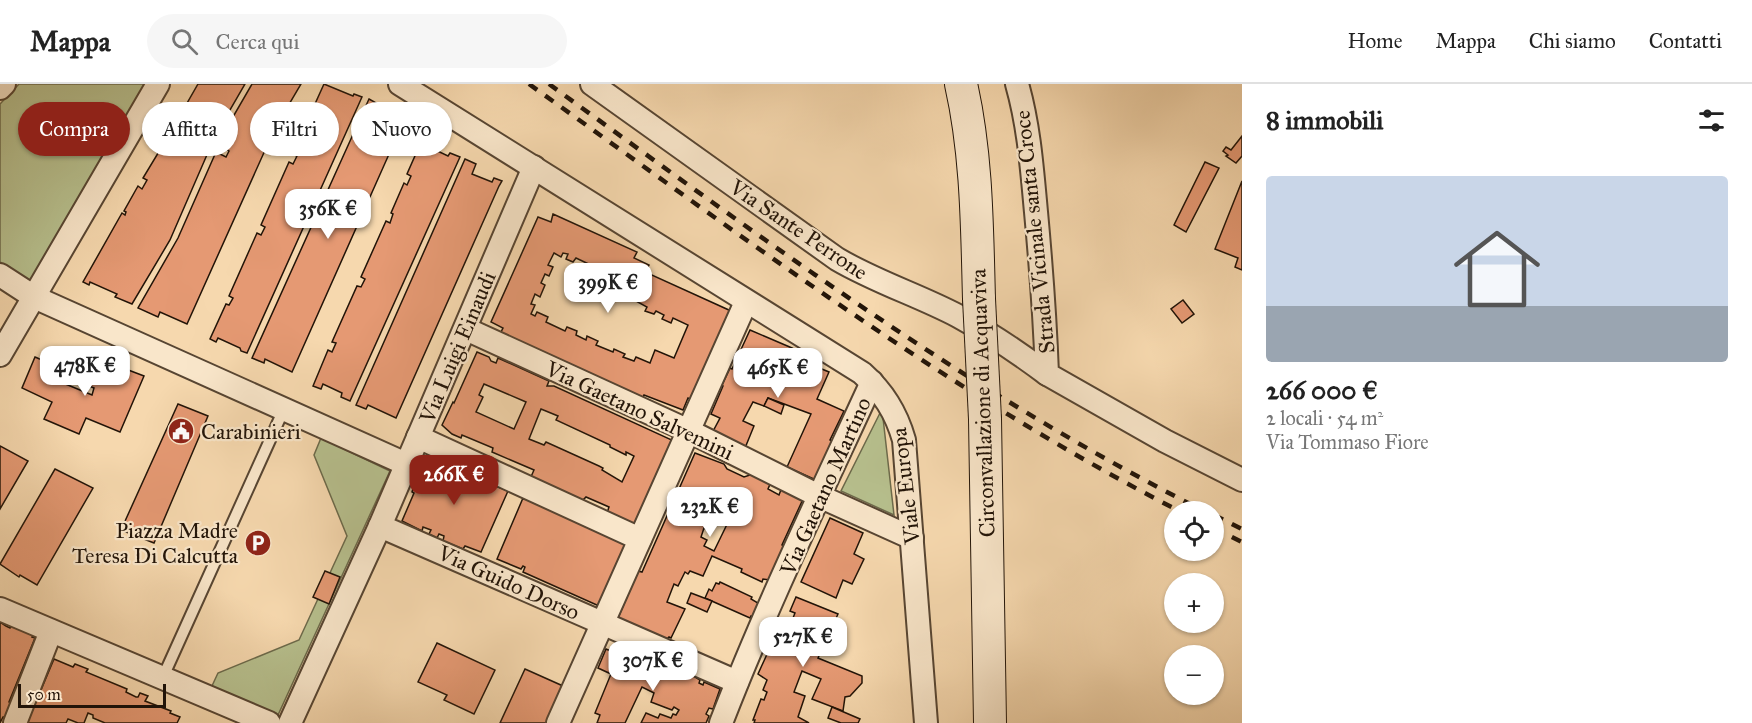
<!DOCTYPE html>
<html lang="it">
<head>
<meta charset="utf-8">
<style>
  body { margin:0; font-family:"IM FELL Great Primer",serif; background:#f6f6f6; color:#222; height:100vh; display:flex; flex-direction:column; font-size:22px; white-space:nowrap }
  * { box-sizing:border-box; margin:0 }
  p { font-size:20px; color:#767676 }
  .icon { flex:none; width:33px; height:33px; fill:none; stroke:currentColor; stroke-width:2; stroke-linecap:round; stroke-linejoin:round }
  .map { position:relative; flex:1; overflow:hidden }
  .details { display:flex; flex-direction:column; background:#fff; width:510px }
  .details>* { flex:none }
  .hud { position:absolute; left:18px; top:18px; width:570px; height:54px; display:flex; gap:12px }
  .tools { position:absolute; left:1164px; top:417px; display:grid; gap:12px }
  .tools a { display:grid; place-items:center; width:60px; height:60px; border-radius:50%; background:#fff; box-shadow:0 2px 4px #0004; font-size:30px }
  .scale { position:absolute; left:18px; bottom:15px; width:148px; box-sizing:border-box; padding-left:6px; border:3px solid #221408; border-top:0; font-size:16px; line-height:21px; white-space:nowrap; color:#221408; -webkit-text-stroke:4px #f9e6ca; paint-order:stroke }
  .price { position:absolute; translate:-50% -51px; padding:0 14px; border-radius:12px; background:#fff; color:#222; font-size:20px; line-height:39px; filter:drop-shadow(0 2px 3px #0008) }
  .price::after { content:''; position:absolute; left:50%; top:36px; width:18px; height:14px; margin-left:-9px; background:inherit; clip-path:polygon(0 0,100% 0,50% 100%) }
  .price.on { background:#8f2418; color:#fff }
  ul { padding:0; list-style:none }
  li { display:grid; align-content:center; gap:12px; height:318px; padding:0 24px }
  li span { display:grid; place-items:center; height:186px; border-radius:6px; color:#555 }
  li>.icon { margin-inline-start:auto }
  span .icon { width:108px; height:108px; fill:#fffc; stroke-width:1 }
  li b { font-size:26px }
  h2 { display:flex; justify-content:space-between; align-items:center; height:72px; padding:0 24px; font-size:26px }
  .pill { padding:0 21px; border-radius:27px; background:#fff; box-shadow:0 2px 4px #0004; font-size:21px; line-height:54px }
  .pill.on { background:#8f2418; color:#fff }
  header { display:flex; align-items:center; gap:36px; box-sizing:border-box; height:84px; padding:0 30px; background:#fff; border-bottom:2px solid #e0e0e0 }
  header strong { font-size:28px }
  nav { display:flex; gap:33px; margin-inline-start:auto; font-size:21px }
  .search { width:420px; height:54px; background:#f6f6f6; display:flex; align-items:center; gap:15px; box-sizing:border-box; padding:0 21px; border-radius:33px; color:#767676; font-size:22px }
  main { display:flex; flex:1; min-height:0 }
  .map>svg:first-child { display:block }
</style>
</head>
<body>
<header>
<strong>Mappa</strong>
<div class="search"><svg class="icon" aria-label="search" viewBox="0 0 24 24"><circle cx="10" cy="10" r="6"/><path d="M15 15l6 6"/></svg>Cerca qui</div>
<nav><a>Home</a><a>Mappa</a><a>Chi siamo</a><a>Contatti</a></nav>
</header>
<main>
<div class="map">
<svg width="1242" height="639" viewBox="0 0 1242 639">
  <rect width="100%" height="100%" fill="#f6d8ae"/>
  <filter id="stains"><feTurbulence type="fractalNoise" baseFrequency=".00333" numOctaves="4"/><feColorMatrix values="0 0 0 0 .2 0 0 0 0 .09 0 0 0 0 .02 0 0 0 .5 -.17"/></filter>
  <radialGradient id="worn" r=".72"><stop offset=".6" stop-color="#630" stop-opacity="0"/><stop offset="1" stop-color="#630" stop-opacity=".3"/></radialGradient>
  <g fill="#b7c08e" stroke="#6c6a4b" stroke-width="1.5">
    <path d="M19,0H147L32,199L0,178V20Z"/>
    <path d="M882,325L894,431L841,407Z"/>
    <path d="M321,354L390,387L278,631L211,604L218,589L299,556L347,452L314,371Z"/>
  </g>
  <g fill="#e59973" stroke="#221408" stroke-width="1.5" fill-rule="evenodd">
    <path d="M198,0H245L216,50L170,156L132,220L115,213L117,210L90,198L89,201L83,198L122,129L125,131L126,128L124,127L138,102L142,105L147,96L143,94L178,36L181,38L186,30L182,28Z"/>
    <path d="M252,0H301L275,44L187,240L160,228L158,233L138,224L178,154L216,68L226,73L229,67L226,65L227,61L219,57Z"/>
    <path d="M324,0L353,12L354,10L362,13L247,269L241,267L240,264L218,254L216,258L210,255L226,220L229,221L233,214L229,212L257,149L261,151L265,143L261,141L289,78L293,80L297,72L292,70L306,39L311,41L314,33L310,31Z"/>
    <path d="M369,15L378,20L375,29L402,41L292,288L265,275L264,279L252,274Z"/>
    <path d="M1242,52V72L1236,79L1226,72L1228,71L1223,67L1226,63L1231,66Z"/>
    <path d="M422,56L431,59L429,63L448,72L450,69L460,73L350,317L341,313L342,309L323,300L321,305L313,302L328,266L332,268L336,259L332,258L357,202L361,203L365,195L361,193L386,137L390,139L393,130L391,129L404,99L407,101L411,92L407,90Z"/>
    <path d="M465,75L476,80L472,90L492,98L494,94L502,97L499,102L396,334L368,321L366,325L356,321Z"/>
    <path d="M1205,78L1219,84L1186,148L1174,141Z"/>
    <path d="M1242,97V186L1235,183L1238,174L1215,165Z"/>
    <path d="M553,130L637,168L634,174L649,181L645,188L731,227L692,316L688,314L683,326L644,311L642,316L500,250L503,244L491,238L538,133L551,138ZM554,169L561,173L563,169L568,170L566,175L573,178L576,174L597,184L594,187L616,198L614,202L626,207L628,202L638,207L634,216L647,223L645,227L654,230L656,227L664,231L662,235L671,239L673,234L688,241L674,274L655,266L650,279L636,273L634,277L623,273L625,270L614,265L613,268L596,261L598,257L587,252L586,256L576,251L577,247L567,243L565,247L546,238L548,233L537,228L535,232L531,230L535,221L531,220L535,210L540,213L545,201L541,199L545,190L549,192L553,183L548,181Z"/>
    <path d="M1183,216L1194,230L1182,239L1171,225Z"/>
    <path d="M750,246L792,264L818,279L817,283L829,288L817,315L844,327L830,356L834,358L816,396L787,383L811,330L768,314L764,322L753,318L743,337L754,342L745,364L711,351L720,334L711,330L723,302L722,301L730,284L732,285Z"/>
    <path d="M477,268L489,273L491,277L496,279L498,274L549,297L547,302H554L674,357L636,443L607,429L609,423L586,413L582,417L530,395L534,386L492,368L493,364L462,351L461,354L452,350L442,341L453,318L454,319ZM484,300L526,318L514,345L476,328L483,313L479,311ZM541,325L558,332L556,336L610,361V363L626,371V368L634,372L622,398L602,386L603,384L599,382L546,358L544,361L529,355Z"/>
    <path d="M35,273L56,282L51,294L92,311L94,304L89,302L99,281L120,291L123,284L144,292L120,348L86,334L79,350L44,335L52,318L22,304Z"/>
    <path d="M768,314L784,321L781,330L764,322Z"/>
    <path d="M178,320L208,332L154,459L121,446Z"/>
    <path d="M0,362L28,377L0,425Z"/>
    <path d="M695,369L724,380L727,385L744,393L753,390L771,398L768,405L779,411L782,403L804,413L782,461L786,463L770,496L763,495L762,498L741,488L742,485L712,472L703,492L690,487L688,490L685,488L678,502L674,500L667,518L685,525L671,554L669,553L667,555L618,534L638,487L642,488ZM711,416L734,426L714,467L704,462L707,456L701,453L704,444L706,445L714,426L708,423Z"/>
    <path d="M430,374L508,407L481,468L465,462L463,465L443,457L444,452L439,450L437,454L429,450L431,446L423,443L422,447L402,437L414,409L412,408L418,391L422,392Z"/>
    <path d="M55,385L93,404L37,501L20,491L19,493L0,480Z"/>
    <path d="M523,414L627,460L599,522L523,488L525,483L523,482L521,485L497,475Z"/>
    <path d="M830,434L863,449L854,470L864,475L852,500L843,496L836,514L801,498Z"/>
    <path d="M325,487L340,493L329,520L313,513Z"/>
    <path d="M720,498L752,513L751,515L758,519L754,533L751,532L750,534L705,514L709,505L712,507L716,499L719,500Z"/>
    <path d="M691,509L712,517L707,528L687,519Z"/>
    <path d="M796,513L838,530L818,574L862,592V599L850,612L845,613L843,627L812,615L821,595L802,587L794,608L805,612L798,633L809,639H754L755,636H753L761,615L764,616L767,608L763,606L767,596L758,590L773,557L783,559L795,529L790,527Z"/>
    <path d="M0,538L6,542L10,544L11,542L33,551L32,553L35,554L9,618L11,619L6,633H3L0,639Z"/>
    <path d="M437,559L495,586L474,630L444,616L447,611L418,598Z"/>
    <path d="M606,565L664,590L667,582L670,583L671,579L694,591L695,593L700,596L699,599L703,601L704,598L720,605L713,625L709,624L706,630L709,632L706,639H641L646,629L658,634L660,630L671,634L673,630L676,631L679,626L674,623L672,626L651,618L654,609L642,603L625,639H597L600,631L595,629L611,590L598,584Z"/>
    <path d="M54,575L73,583L75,580L88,585L86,588L127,605L126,608L136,613H138L140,609L148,612L145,617L171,627L170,629L180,633L177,639H105L93,634V631L88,629L84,639H78L68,635L66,639H27Z"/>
    <path d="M525,585L563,602L546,639H500Z"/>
    <path d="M832,623L860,635L858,639H841L828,634Z"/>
  </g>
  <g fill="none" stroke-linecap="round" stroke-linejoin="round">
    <defs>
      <path id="service" d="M163,593L284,325"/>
      <g id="minor">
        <path d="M400,0L862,289C883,308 896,328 904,356L926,639"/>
        <path d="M592,0L837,175C876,198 918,211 958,232C989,249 1019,269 1047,290"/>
        <path d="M1017,0C1029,42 1032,85 1036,128C1041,182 1045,236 1047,290L1165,357L1242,396"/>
        <path d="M0,4L4,0"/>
        <path d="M0,191L34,213L406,380"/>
        <path d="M466,245L689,347L819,412L912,454"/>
        <path d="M0,271L158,0"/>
        <path d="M418,353L640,455"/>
        <path d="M380,442L737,598"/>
        <path d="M0,525L269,639"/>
        <path d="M15,639L51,547"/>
        <path d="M290,639L380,442L534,83"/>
        <path d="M558,639L746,218"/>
        <path d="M721,639C766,523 820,411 872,298"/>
      </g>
      <g id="secondary">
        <path d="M961,0C977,71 977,143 979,215"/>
        <path d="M985,335L990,639"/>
      </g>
    </defs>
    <use href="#service" stroke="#574532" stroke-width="14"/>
    <use href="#minor" stroke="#574532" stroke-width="26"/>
    <use href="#secondary" stroke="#221408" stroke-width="34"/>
    <use href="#service" stroke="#f9e6ca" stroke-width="10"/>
    <use href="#minor" stroke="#f9e6ca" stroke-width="22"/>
    <use href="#secondary" stroke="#f9e6ca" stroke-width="32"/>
    <g stroke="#221408" stroke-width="4.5" stroke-dasharray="10 10" stroke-linecap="butt">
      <path d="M529,0C740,151 949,309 1181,428"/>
      <path d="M549,0C760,153 972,311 1206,428"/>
      <path d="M1214,431L1242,445"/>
      <path d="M1214,444L1242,458"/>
    </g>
    <defs>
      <path id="secondary-bridge" d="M979,215L985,335"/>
    </defs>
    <use href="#secondary-bridge" stroke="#221408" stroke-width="34" stroke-linecap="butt"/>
    <use href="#secondary-bridge" stroke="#f9e6ca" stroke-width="32"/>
  </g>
  <defs>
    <symbol id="civic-disc" viewBox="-11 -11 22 22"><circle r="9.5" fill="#8f2418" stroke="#f9e6ca"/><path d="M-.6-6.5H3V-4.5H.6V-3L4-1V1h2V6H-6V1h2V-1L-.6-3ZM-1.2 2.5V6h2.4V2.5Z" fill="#fff"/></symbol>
    <symbol id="parking-disc" viewBox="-11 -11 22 22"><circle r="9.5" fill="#8f2418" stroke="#f9e6ca"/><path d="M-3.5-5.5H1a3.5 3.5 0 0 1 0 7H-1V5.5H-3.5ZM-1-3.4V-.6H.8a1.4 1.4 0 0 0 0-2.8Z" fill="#fff"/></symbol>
  </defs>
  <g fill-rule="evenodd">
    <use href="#civic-disc" x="166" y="332" width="30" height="30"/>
    <use href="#parking-disc" x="243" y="444" width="30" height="30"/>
  </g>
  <g text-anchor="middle" stroke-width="4.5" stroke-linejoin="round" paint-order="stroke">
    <g font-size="22" fill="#221408" stroke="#f9e6ca">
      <text transform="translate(799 145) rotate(34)" y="8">Via Sante Perrone</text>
      <text transform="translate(1034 148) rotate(-96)" y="8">Strada Vicinale santa Croce</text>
      <text transform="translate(457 263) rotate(-67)" y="8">Via Luigi Einaudi</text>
      <text transform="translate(982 319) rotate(-92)" y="8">Circonvallazione di Acquaviva</text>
      <text transform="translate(640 326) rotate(25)" y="8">Via Gaetano Salvemini</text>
      <text transform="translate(825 402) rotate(-66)" y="8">Via Gaetano Martino</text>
      <text transform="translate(905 402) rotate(-97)" y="8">Viale Europa</text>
      <text transform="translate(509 498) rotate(24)" y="8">Via Guido Dorso</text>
    </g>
    <g font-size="22" fill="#221408" stroke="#f9e6ca" text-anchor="start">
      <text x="201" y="355">Carabinieri</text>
      <text x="238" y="454" text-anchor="end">Piazza Madre<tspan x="238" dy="25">Teresa Di Calcutta</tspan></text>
    </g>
  </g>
  <rect width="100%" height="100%" filter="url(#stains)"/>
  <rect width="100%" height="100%" fill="url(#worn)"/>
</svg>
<div class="tools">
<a><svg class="icon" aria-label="locate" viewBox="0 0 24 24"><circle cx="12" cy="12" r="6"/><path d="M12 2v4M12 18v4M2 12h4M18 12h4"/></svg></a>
<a>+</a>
<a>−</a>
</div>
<div class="scale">50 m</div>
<b class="price" style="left:328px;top:156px">356K €</b>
<b class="price" style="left:608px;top:230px">399K €</b>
<b class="price" style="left:85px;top:313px">478K €</b>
<b class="price" style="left:778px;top:315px">465K €</b>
<b class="price on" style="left:454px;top:422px">266K €</b>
<b class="price" style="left:710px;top:454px">232K €</b>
<b class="price" style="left:803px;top:584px">527K €</b>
<b class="price" style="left:653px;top:608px">307K €</b>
<div class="hud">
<a class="pill on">Compra</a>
<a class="pill">Affitta</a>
<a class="pill">Filtri</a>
<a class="pill">Nuovo</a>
</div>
</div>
<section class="details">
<h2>8 immobili<svg class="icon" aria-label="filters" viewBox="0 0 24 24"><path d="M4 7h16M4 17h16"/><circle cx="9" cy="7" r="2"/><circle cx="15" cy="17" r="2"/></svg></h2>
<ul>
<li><span style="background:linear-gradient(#c9d6e8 70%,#9aa5b1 0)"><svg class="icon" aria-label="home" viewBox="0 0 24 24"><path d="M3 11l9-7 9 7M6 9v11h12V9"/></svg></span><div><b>266 000 €</b><p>2 locali · 54 m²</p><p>Via Tommaso Fiore</p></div></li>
</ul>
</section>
</main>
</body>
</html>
